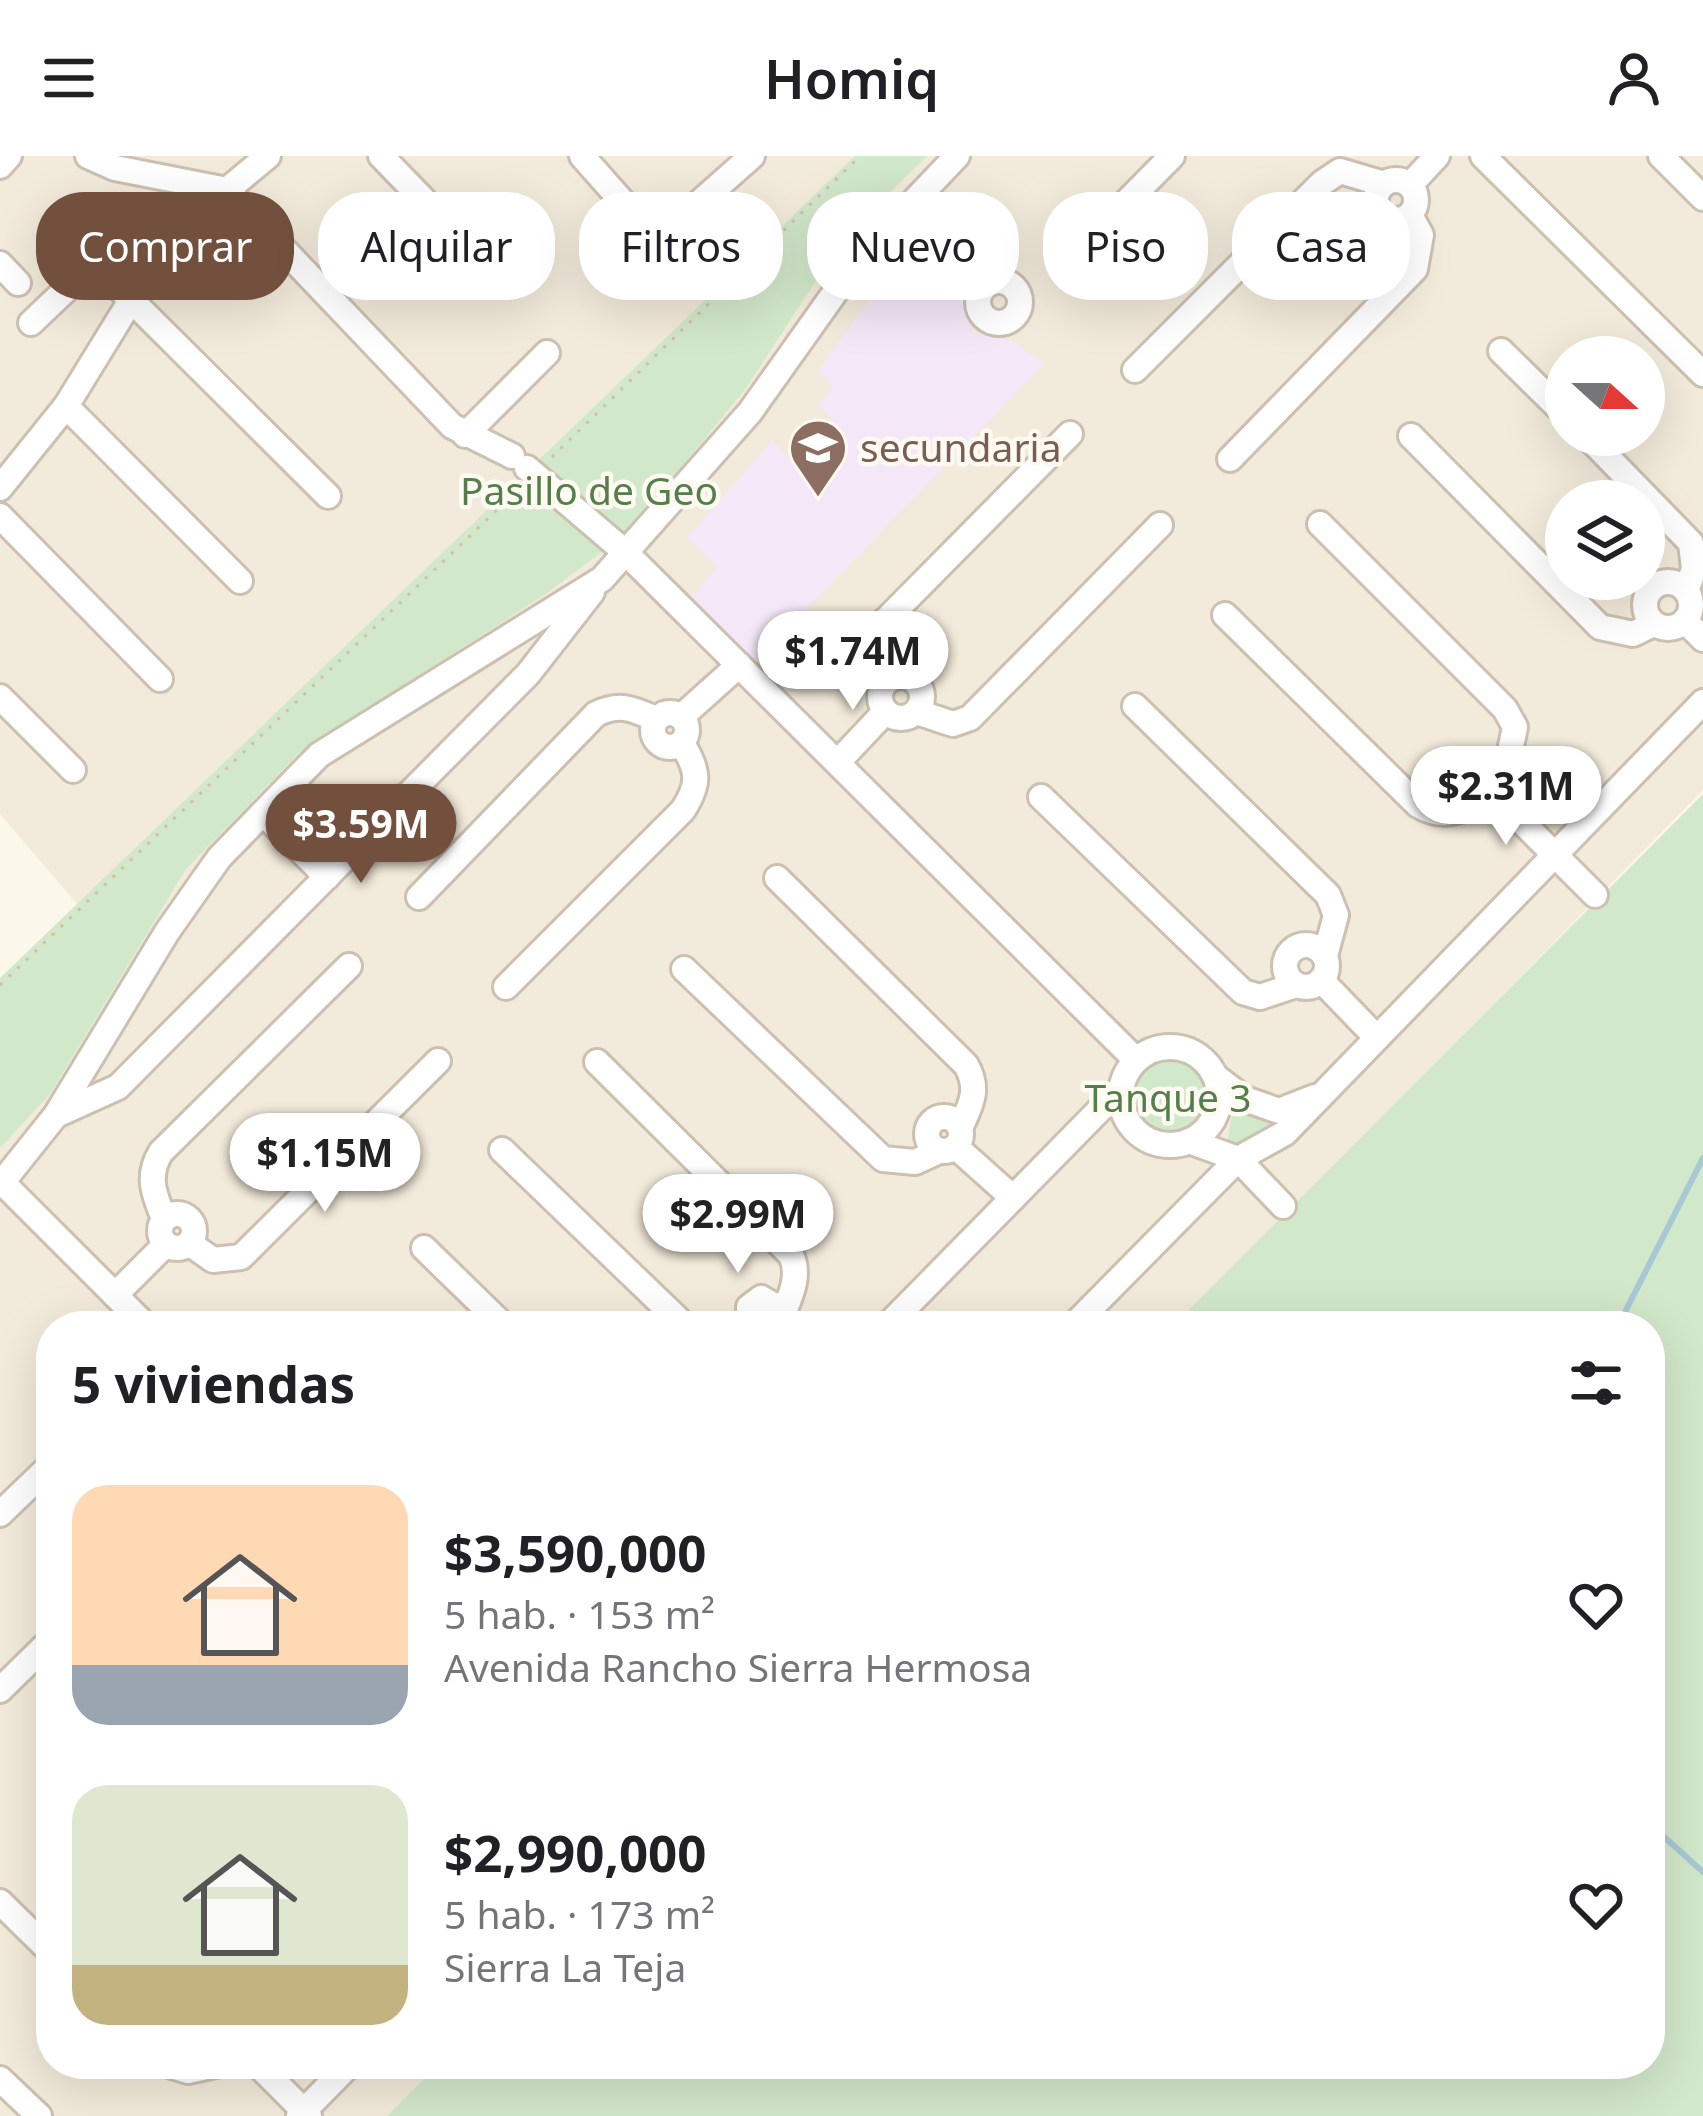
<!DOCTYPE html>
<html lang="es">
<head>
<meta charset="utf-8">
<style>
  body { margin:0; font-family:"Noto Sans",sans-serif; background:#f6f6f6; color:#202124; height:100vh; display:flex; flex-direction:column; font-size:45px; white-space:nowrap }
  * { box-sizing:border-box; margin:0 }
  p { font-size:39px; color:#757577 }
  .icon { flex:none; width:66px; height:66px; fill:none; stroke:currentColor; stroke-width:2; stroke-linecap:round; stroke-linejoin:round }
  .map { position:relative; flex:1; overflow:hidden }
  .drawer { position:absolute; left:36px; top:1155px; width:1629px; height:768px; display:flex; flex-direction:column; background:#fff; border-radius:48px; box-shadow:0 12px 48px #0002 }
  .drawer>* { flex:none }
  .hud { position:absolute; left:36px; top:36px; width:1632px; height:108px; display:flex; gap:24px }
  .needle { width:78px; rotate:111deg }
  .fabs { position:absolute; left:1545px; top:180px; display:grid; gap:24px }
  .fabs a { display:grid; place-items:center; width:120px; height:120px; border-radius:50%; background:#fff; box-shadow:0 12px 48px #0002; font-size:60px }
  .price { position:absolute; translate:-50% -102px; padding:0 27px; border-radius:42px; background:#fff; color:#222; font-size:39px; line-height:78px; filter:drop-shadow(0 3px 6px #0008) }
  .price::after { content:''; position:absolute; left:50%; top:72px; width:36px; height:27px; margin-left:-18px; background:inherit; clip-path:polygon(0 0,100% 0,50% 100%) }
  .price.on { background:#734f3d; color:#fff }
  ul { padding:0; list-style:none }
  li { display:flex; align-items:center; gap:36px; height:300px; padding:0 36px }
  li span { display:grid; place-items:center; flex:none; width:336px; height:240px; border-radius:36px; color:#555 }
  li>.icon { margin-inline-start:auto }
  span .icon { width:144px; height:144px; fill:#fffc; stroke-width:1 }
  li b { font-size:51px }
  h2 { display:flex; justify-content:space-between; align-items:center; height:144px; padding:0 36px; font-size:51px }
  .pill { padding:0 42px; border-radius:48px; background:#fff; box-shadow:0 12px 48px #0002; font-size:42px; line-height:108px }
  .pill.on { background:#734f3d; color:#fff }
  header { display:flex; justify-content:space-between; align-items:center; height:156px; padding:0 36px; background:#fff; font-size:54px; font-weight:600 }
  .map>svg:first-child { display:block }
</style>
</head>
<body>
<header><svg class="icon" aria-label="menu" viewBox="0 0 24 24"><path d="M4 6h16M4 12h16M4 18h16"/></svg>Homiq<svg class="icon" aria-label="person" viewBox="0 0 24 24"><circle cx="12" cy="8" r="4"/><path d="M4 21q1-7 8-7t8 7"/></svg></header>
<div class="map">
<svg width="1703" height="1960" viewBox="0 0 1703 1960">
  <rect width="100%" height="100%" fill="#fbf7eb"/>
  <path fill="#f2eada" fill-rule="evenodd" d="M0,0H1703V634L1178,1170H51V1908H454L403,1960H0V824L78,749L0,658ZM1566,201H1644V279H1566ZM1566,345H1644V423H1566Z"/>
  <path fill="#f4e7f8" d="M908,90L967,139L972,175L1013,185L1044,208L754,507L687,446L717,411L687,382L772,284L791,304L831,262L818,248L834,232L818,214Z"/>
  <g fill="#d2e8ca">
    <path d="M855,0H927L844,82L744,235L626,378L544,439L300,596L186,713L50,938L0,992V822Z"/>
    <path d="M1703,638V1960H387L439,1908H1650V1170H1173Z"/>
    <circle cx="1168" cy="942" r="43"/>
    <path d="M1234,949L1272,963L1300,954L1261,988L1234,994L1227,987Z"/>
  </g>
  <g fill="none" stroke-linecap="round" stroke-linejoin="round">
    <g stroke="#a8c8d4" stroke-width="6">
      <path d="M1618,1170L1703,1002"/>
      <path d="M1650,1668L1703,1716"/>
    </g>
    <defs>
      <g id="minor">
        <path d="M88,0L115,12L227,34L452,270L512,300"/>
        <path d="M381,0L446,67"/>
        <path d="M582,0L667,96"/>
        <path d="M1483,0L1703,218"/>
        <path d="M1661,0L1703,42"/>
        <path d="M0,10L9,0"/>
        <circle cx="1396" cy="44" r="20"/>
        <path d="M1410,29L1437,0"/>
        <path d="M900,54L982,133"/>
        <circle cx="683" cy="99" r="17"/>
        <path d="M682,83L699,47L752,0"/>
        <path d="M1088,85L1172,0"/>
        <path d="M0,108L18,127"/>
        <circle cx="999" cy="146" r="21"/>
        <path d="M31,167L94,107L328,340"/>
        <path d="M1501,195L1566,259"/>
        <path d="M1135,214L1322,27L1340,15L1384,28"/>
        <path d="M66,250L240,425"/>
        <path d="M465,279L547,197"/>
        <path d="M1586,279L1691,387L1694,413L1686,435"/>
        <path d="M1411,280L1600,471L1633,478L1654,468"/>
        <path d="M1230,303L1415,113L1421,79L1410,59"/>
        <path d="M527,312L625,396L1136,904"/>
        <path d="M0,332L66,250L133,141L227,34L268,0"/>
        <path d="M0,360L160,523"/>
        <path d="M1320,368L1505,553L1515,571L1505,619"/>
        <circle cx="1668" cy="449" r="23"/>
        <path d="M1225,459L1418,649C1439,661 1452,658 1474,649"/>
        <path d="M1685,465L1703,483"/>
        <circle cx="901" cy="541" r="21"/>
        <path d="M884,527C869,503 866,493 881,469L1070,278"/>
        <path d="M0,541L73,614"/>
        <path d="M1135,550L1328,739L1336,759L1325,800"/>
        <path d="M917,556L953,568L970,562L1160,369"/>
        <circle cx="670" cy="574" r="17"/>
        <path d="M681,561L739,509"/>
        <path d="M838,606L885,556"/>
        <circle cx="1485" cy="629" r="22"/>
        <path d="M1041,641L1243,836L1260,841L1296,829"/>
        <path d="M1501,645L1595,739"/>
        <path d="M263,657L327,721"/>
        <path d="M777,722L966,909C980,933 971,949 960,972"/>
        <path d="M419,741L596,558C620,546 633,553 656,563"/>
        <circle cx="1306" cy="810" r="21"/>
        <path d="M684,813L883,1003L915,1006L939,995"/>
        <path d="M1321,824L1376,881"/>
        <path d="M506,831L683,654C701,626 698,615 682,587"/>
        <circle cx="1170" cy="940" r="49"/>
        <path d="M597,906L791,1099C801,1120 790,1140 782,1161"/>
        <path d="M1216,921L1245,943L1279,955L1315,941"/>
        <path d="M56,959L118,931L528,518L592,436"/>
        <circle cx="944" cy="978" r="17"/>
        <path d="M1189,985L1238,1003L1285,977L1703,546"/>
        <path d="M956,991L1013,1042"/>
        <path d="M502,994L685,1170"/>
        <path d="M0,1024L146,1170"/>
        <path d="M0,1029L56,959L167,776L219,702L319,599L602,423L750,256L858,104L957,0"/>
        <circle cx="177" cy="1075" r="17"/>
        <path d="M164,1063C154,1038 146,1020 161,996L349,810"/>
        <path d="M189,1087L213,1104L241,1101L438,905"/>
        <path d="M424,1092L504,1170"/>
        <path d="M115,1139L166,1088"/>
        <path d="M750,1170L749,1151L761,1142L780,1153L779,1169"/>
        <path d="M887,1170L1121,932"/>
        <path d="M1073,1170L1238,1003L1283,1050"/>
        <path d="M0,1358L51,1309"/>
        <path d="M0,1534L51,1484"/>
        <path d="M0,1746L51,1796"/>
        <path d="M165,1908L188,1915L220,1908"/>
        <path d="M257,1908L309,1960"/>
        <path d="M0,1923L39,1960"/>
        <path d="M299,1960L350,1908"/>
      </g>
    </defs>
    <use href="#minor" stroke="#ccc0b1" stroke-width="30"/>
    <g stroke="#d3bea8" stroke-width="3" stroke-dasharray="3 9" stroke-linecap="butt">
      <path d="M552,301L860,0"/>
      <path d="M0,829L519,333"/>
    </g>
    <use href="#minor" stroke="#fff" stroke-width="24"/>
  </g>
  <defs>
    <symbol id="school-pin" viewBox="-11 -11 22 30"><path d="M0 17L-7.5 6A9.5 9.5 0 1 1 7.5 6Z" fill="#8d6e63" stroke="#fefaf1"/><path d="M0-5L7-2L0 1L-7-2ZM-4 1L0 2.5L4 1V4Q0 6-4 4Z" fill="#fff"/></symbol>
  </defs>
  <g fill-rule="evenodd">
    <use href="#school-pin" x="785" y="259" width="66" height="90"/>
  </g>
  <g text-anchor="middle" stroke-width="9" stroke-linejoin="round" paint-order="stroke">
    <g font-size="39" fill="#785e54" stroke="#fefaf1" text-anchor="start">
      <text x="860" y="306">secundaria</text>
    </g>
    <g font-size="39" fill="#547e4c" stroke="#fefaf1">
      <text x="589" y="349">Pasillo de Geo</text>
      <text x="1168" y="956">Tanque 3</text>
    </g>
  </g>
</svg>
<div class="fabs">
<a><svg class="needle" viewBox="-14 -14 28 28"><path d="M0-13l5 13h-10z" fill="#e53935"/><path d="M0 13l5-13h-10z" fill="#757577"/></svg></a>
<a><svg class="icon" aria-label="layers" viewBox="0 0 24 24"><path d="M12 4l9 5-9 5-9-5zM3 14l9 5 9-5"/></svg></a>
</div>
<b class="price" style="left:853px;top:557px">$1.74M</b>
<b class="price" style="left:1506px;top:692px">$2.31M</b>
<b class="price on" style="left:361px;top:730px">$3.59M</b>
<b class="price" style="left:325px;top:1059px">$1.15M</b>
<b class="price" style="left:738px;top:1120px">$2.99M</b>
<div class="hud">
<a class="pill on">Comprar</a>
<a class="pill">Alquilar</a>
<a class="pill">Filtros</a>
<a class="pill">Nuevo</a>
<a class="pill">Piso</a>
<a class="pill">Casa</a>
</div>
<section class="drawer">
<h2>5 viviendas<svg class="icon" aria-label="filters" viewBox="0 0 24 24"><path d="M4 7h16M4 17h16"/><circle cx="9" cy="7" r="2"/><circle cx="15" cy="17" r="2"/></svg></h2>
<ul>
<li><span style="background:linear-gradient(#ffd9b3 75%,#9aa5b1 0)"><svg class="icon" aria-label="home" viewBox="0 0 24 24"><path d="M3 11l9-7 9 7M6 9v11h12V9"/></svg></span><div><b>$3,590,000</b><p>5 hab. · 153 m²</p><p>Avenida Rancho Sierra Hermosa</p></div><svg class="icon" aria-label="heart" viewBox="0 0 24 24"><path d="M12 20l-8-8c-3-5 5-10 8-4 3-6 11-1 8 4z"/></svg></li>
<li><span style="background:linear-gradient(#dfe7d0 75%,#c2b280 0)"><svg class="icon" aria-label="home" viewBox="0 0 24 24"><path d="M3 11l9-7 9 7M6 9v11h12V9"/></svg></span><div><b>$2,990,000</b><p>5 hab. · 173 m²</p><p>Sierra La Teja</p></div><svg class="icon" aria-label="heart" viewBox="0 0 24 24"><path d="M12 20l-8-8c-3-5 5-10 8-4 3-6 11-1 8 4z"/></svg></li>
</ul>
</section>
</div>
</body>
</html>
